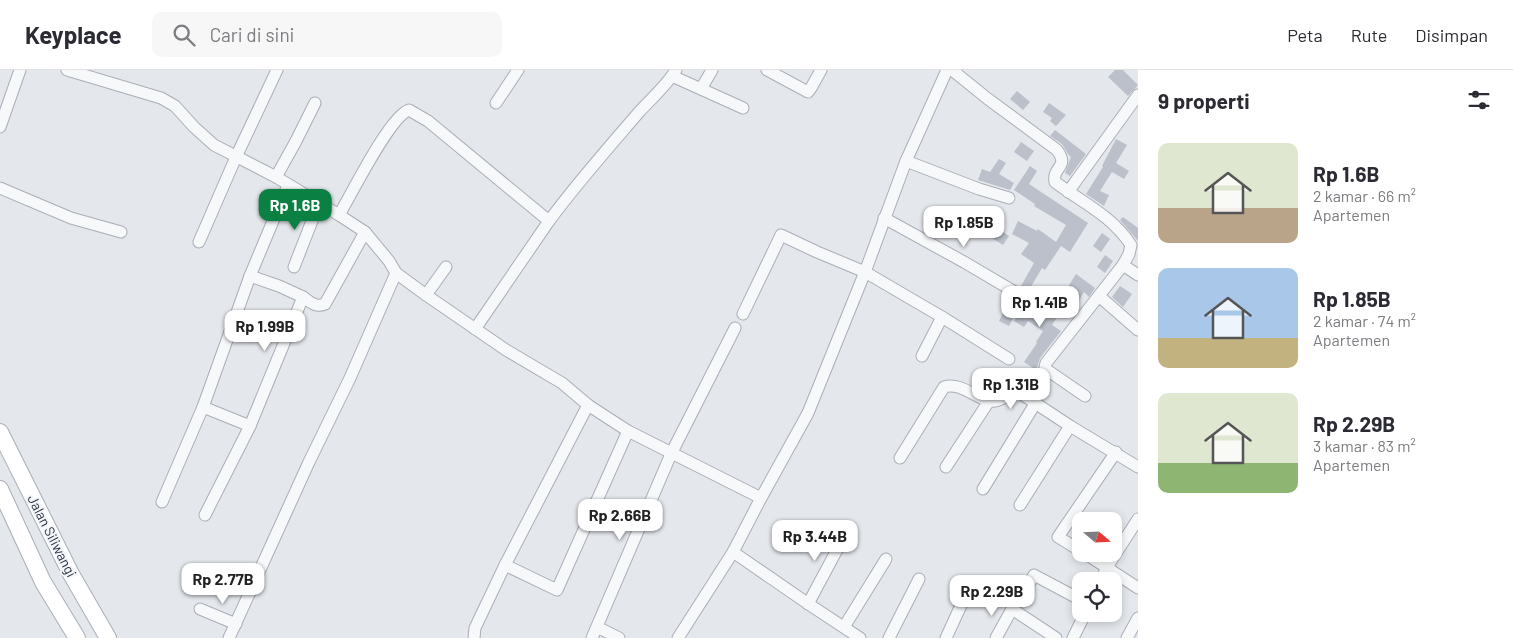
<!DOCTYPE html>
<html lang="id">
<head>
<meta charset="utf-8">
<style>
  body { margin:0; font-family:Barlow,sans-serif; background:#f7f7f7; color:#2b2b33; height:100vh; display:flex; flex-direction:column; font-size:19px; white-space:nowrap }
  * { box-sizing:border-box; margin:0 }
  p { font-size:16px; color:#7c7c81 }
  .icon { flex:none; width:28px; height:28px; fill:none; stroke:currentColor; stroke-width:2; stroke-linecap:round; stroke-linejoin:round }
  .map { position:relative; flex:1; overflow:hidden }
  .side { display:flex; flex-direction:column; background:#fff; width:375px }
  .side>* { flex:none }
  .needle { width:32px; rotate:109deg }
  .buttons { position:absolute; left:1072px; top:442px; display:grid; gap:10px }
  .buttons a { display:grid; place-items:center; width:50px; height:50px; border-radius:10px; background:#fff; box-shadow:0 2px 8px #0003; font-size:25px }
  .price { position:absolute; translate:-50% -42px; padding:0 11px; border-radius:10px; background:#fff; color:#222; font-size:16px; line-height:32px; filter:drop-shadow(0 1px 2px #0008) }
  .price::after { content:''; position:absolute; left:50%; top:30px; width:15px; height:11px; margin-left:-8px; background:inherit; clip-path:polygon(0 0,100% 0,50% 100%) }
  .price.active { background:#0b8043; color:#fff }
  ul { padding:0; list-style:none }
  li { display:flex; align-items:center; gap:15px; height:125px; padding:0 20px }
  li span { display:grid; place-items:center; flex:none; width:140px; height:100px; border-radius:10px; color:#555 }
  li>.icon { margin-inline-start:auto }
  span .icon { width:60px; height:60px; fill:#fffc; stroke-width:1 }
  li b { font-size:21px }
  h2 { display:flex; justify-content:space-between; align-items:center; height:60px; padding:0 20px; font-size:21px }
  header { display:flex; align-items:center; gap:30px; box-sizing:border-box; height:70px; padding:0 25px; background:#fff; border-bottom:1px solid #e1e1e2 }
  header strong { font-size:24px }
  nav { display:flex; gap:28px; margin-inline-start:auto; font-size:18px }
  .search { width:350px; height:45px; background:#f7f7f7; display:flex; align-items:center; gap:12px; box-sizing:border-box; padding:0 18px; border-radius:10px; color:#7c7c81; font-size:19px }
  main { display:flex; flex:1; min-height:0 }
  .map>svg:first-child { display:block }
</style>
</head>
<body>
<header>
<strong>Keyplace</strong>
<div class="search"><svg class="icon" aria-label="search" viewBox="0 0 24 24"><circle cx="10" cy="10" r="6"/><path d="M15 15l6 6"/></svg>Cari di sini</div>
<nav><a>Peta</a><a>Rute</a><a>Disimpan</a></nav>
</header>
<main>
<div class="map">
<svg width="1138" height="568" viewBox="0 0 1138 568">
  <rect width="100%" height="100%" fill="#e4e7ec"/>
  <g fill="#bbc0ca">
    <path d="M1115,0H1123L1138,15L1128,26L1108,7Z"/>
    <path d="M1017,21L1030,32L1023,40L1010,29Z"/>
    <path d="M1049,33L1066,45L1056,56L1050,51L1052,48L1043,42Z"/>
    <path d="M1055,60L1086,84L1070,106L1065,103L1071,87L1068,84L1062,74L1050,66Z"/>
    <path d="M1116,69L1127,75L1116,93L1129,101L1124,109L1112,102L1100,121L1109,125L1104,136L1086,124L1103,97L1102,96Z"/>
    <path d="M1021,72L1034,81L1027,91L1014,82Z"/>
    <path d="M999,89L1006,93L999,104L1014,113L1010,120L978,110L982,99L990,102Z"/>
    <path d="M1030,96L1037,101L1029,114L1088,153L1070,182L1061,176L1045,200L1042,198L1029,220L1021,216L1034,193L1021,184L1029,173L1012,164L1018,151L1037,161L1038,159L1056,172L1066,155L1034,136L1035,134L1014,120Z"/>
    <path d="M1123,147L1138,158V171L1120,150Z"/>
    <path d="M999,159L1009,166L1003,175L992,168Z"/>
    <path d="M1102,163L1110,169L1101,182L1093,176Z"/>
    <path d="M1105,185L1113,191L1105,203L1097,197Z"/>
    <path d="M1076,204L1095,218L1089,227L1084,222L1078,232L1064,223Z"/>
    <path d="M1120,216L1132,224L1123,237L1112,227Z"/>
    <path d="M1055,226L1064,232L1057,243L1059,244L1052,255L1061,261L1040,288L1036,300L1024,292L1037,273L1036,272L1043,261L1028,251L1024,257L1014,251L1018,244L1010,238L1014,233L1038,247L1039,246H1040Z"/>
    <path d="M1003,243L1013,248L1009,256L999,251Z"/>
  </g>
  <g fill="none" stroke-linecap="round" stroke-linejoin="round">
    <defs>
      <g id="minor">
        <path d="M67,0L161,28L175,36L194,57L214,75L276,107L339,145L365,162L389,191L396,203L350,308L309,392L229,568"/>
        <path d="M767,0L808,22L811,18L821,0"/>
        <path d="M952,0L988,29L1057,80C1070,98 1052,96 1055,112C1083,133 1111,145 1131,175L1129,184L1123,195L1046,293L1045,297L1047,300L1085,326"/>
        <path d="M672,6L701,19L712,0"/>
        <path d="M701,19L743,38"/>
        <path d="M496,33L518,0"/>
        <path d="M0,57L20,0"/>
        <path d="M906,91L979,119L1009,128"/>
        <path d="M276,107L296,71L315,33"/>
        <path d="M0,118L71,148L121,162"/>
        <path d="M1068,122L1138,25"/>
        <path d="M339,145C351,125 390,46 409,40L428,51L549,151L475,259"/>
        <path d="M884,148L964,192L1030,231"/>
        <path d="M549,151C577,113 609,77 640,41C652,28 667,15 676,0"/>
        <path d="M199,172L236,87L277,0"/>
        <path d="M1123,195L1138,205"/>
        <path d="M294,197L319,133"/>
        <path d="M396,203L426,225L506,280L562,313L588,335L628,361L761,428"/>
        <path d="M250,206L279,216L303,227"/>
        <path d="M426,225L446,197"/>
        <path d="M1099,226L1138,260"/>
        <path d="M743,244L781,165L817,182L865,202L942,247L922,286"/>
        <path d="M942,247L1009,289"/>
        <path d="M203,337L250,356"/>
        <path d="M900,388L944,317C960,312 974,327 989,331C1002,333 1009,321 1020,323L1070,356L1138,397"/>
        <path d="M946,397L989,331"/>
        <path d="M983,419L1035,334"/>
        <path d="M162,432L203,337L250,206L288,115"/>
        <path d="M1020,435L1070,356"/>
        <path d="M205,445L250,356L303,227C310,232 316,238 325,234L365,162"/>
        <path d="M1081,481L1058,467L1116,382"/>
        <path d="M733,482L810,535L860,568"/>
        <path d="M1086,484L1138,518"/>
        <path d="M505,495L557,520L628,361"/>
        <path d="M1101,511L1107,497L1138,449"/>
        <path d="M1026,519L1034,505L1081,530"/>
        <path d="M808,534L846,463"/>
        <path d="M200,539L236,554"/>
        <path d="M597,557L619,568"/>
        <path d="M844,557L886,489"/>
        <path d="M474,568L475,558L505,495L588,335"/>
        <path d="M592,568L671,384L735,258"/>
        <path d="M678,568L733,482L761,428L808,343L865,202L906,91L947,0"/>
        <path d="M889,568L919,509"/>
        <path d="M946,568L963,531"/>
        <path d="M996,568L1012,539L1056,568"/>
        <path d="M1073,568L1085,544"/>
        <path d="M1127,568L1138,548"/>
      </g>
      <g id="secondary">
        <path d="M0,362L71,504L108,568"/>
        <path d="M0,419L43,512L77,568"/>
      </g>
    </defs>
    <use href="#minor" stroke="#a9aeb7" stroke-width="13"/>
    <use href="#secondary" stroke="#a9aeb7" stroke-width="18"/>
    <use href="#minor" stroke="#f7f8fa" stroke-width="11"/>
    <use href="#secondary" stroke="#fff" stroke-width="16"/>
  </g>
  <g text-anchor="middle" stroke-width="4" stroke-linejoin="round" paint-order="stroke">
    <g font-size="14" fill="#2b3445" stroke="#f4f6f9">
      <text transform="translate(52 466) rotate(63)" y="5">Jalan Siliwangi</text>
    </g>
  </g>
</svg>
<div class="buttons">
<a><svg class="needle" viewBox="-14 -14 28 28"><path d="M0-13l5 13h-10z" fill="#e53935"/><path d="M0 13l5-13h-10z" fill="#7c7c81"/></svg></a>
<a><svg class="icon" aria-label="locate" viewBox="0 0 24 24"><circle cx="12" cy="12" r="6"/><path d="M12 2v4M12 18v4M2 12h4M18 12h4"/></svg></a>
</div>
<b class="price active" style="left:295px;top:161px">Rp 1.6B</b>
<b class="price" style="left:964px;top:178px">Rp 1.85B</b>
<b class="price" style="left:1040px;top:258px">Rp 1.41B</b>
<b class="price" style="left:265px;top:282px">Rp 1.99B</b>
<b class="price" style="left:1011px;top:340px">Rp 1.31B</b>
<b class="price" style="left:620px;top:471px">Rp 2.66B</b>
<b class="price" style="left:815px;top:492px">Rp 3.44B</b>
<b class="price" style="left:223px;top:535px">Rp 2.77B</b>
<b class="price" style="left:992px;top:547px">Rp 2.29B</b>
</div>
<section class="side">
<h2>9 properti<svg class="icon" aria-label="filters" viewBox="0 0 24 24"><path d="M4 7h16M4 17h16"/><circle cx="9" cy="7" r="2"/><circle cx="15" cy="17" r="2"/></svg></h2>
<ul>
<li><span style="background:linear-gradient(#dfe7d0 65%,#b9a48a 0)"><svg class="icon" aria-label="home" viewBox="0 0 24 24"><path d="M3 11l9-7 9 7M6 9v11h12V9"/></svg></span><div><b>Rp 1.6B</b><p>2 kamar · 66 m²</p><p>Apartemen</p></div></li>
<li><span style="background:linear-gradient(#a9c7e8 70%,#c2b280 0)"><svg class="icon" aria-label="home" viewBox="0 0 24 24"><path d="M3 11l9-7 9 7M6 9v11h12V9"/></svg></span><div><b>Rp 1.85B</b><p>2 kamar · 74 m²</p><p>Apartemen</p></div></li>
<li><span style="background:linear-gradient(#dfe7d0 70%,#8fb573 0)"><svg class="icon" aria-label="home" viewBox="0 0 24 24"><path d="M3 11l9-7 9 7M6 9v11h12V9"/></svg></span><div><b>Rp 2.29B</b><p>3 kamar · 83 m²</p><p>Apartemen</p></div></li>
</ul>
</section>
</main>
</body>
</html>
